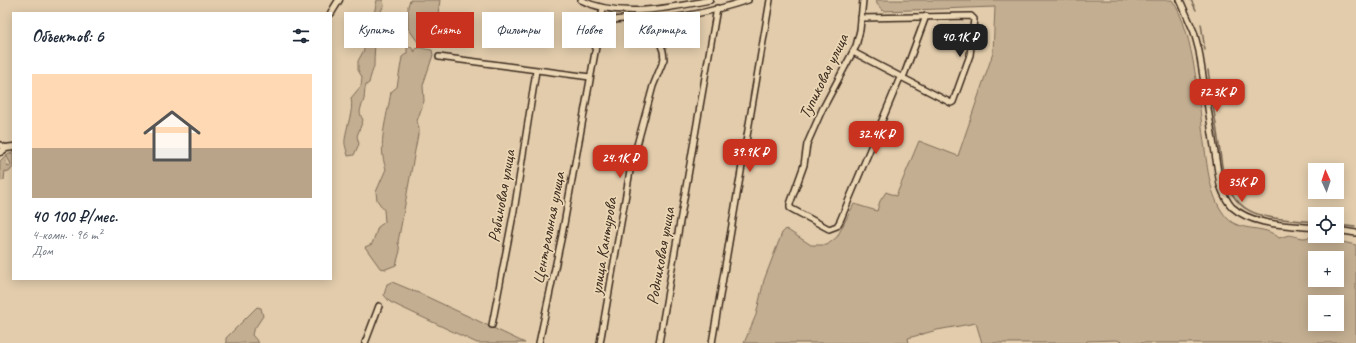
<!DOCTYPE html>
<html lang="ru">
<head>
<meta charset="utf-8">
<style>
  body { margin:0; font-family:Caveat,sans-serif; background:#f6f6f7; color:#1f2937; height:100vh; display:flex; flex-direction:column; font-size:15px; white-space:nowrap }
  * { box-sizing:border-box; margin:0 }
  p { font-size:13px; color:#747a83 }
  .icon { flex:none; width:22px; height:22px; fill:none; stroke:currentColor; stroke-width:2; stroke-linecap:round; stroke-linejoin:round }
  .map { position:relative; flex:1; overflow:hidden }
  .panel { position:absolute; left:12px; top:12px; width:320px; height:268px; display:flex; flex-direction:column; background:#fff; border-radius:0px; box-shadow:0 2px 10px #0003 }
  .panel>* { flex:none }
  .guide { position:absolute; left:344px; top:12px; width:380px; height:36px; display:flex; gap:8px }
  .needle { width:26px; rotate:357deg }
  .controls { position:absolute; left:1308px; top:163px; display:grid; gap:8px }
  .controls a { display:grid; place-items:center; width:36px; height:36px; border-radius:0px; background:#fff; box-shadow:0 2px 10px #0003; font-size:20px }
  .price { position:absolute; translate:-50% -34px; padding:0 9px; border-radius:8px; background:#c8321e; color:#fff; font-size:13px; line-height:26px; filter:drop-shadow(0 1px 2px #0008) }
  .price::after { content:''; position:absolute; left:50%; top:24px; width:12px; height:9px; margin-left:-6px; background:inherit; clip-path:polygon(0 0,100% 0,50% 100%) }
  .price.current { background:#222; color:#fff }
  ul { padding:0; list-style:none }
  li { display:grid; align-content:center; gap:8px; height:212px; padding:0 20px }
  li span { display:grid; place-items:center; height:124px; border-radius:0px; color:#555 }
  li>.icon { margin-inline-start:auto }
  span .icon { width:72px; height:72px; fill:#fffc; stroke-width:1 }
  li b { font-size:17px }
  h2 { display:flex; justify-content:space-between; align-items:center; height:48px; padding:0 20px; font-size:17px }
  .pill { padding:0 14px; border-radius:0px; background:#fff; box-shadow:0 2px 10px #0003; font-size:14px; line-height:36px }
  .pill.current { background:#c8321e; color:#fff }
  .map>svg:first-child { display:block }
</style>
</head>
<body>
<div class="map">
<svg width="1356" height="343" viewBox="0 0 1356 343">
  <rect width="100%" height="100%" fill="#e2ccac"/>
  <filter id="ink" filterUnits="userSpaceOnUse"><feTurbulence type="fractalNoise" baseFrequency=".025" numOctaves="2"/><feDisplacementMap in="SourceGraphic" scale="8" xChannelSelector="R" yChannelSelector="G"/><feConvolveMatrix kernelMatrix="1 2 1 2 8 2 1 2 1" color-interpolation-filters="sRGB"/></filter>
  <g filter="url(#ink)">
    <g fill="#c3ae91" stroke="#7f6c58" fill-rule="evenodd">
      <path d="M377,0H383L384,5L378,17L381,24C379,27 376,29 376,32C375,43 374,55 374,66C373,70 370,77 369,83L366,85C364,90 365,94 364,99C362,108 357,110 363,120L357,136L359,144L354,155L348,156C347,151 344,144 345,140C346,126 354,112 351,98L361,86L362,77L358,70V61L364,50V20L374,14Z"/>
      <path d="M410,0H440L434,43L428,41L425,45H420L408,28V6Z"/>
      <path d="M876,0H1172C1195,32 1199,109 1205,150C1208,173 1211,200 1227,218C1241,233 1265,224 1279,238L1289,235L1303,238L1314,237L1325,241H1338L1356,245V343H1124L1117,340L1087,341L1086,343H982L976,323L937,330L908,338L909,343H744L756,315L764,280L782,233L786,229L811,245H827L837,237L854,204L877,211L880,201L886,192L896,196L919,141L958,156L993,53L995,7L883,11L877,4ZM1315,258H1337V280H1315ZM1315,302H1337V324H1315Z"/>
      <path d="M629,20L640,21L638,38L627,37Z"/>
      <path d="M407,47H411L415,52V49L420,48L432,50L433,55L423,85L424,101L417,121L419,129L398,242L400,251L396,265L386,269L380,268L365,247L372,244L378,227L385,222L384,210L377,200L376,192L386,169C377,144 387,118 391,92L397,87L402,57L407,53Z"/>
      <path d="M13,153V167L9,172L5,171L4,180L0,181V161L5,156L7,165L10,166L11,164L6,155Z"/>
      <path d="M392,282L421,294L525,343H477L390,302L384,295L387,284Z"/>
      <path d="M257,307L261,308L263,316L253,331L252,335L259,343H226V338Z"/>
    </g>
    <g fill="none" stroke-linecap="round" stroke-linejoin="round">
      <g stroke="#73614e" stroke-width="1.5">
        <path d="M1191,0L1196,10"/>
        <path d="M1201,24L1205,50"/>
        <path d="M1208,70L1222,166C1233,222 1267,217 1315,222"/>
        <path d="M1337,225L1355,227"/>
      </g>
      <defs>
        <g id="minor">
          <path d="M581,0C619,19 670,8 710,0"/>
          <path d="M863,0L860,30L856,46L822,110L807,144L804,165L790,204V208L829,229L837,226L840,221L899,80L904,75L926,16"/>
          <path d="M1180,0L1194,32L1199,51L1220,185C1223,193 1226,201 1232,207C1253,226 1289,225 1315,228"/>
          <path d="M600,24C616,17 632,19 649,19C681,19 717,10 748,0"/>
          <path d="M853,52L951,103L953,102L970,55L974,19L971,16L861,18"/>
          <path d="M439,57L590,77"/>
          <path d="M0,145L6,148"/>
          <path d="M1337,230L1356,233"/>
          <path d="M492,325L515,205L536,71"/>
          <path d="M365,343L379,306"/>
          <path d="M539,343L562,235L603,8"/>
          <path d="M600,343L630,171L653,86L664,59L663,51L658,37L649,19"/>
          <path d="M659,343L717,8"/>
          <path d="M712,343L770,0"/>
        </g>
        <g id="major">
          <path d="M331,13L339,0"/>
          <path d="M0,152L6,148L13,147"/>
        </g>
      </defs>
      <use href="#minor" stroke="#3b2a1e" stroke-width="8"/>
      <use href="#major" stroke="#3b2a1e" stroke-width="9"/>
      <use href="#minor" stroke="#ecd7b5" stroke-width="5"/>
      <use href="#major" stroke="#ecd7b5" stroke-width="6"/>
    </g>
  </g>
  <g text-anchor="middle" stroke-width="3.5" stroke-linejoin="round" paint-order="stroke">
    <g font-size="17" fill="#3b2a1e" stroke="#ecd7b5">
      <text transform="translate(823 76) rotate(-64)" y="6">Тупиковая улица</text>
      <text transform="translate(501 196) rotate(-80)" y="6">Рябиновая улица</text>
      <text transform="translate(548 228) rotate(-79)" y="6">Центральная улица</text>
      <text transform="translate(603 246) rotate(-81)" y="6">улица Кантурова</text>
      <text transform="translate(660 256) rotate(-80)" y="6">Родниковая улица</text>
    </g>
  </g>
</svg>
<div class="controls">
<a><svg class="needle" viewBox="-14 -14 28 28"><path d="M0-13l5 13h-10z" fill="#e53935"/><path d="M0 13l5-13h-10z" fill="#747a83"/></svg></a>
<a><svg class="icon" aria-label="locate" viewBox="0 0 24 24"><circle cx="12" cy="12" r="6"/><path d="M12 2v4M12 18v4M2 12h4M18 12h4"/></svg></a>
<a>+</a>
<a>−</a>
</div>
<b class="price current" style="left:960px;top:58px">40.1K ₽</b>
<b class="price" style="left:1217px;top:113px">72.3K ₽</b>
<b class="price" style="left:876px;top:155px">32.4K ₽</b>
<b class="price" style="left:750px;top:173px">39.9K ₽</b>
<b class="price" style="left:620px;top:179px">24.1K ₽</b>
<b class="price" style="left:1242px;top:203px">35K ₽</b>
<div class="guide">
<a class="pill">Купить</a>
<a class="pill current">Снять</a>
<a class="pill">Фильтры</a>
<a class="pill">Новое</a>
<a class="pill">Квартира</a>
</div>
<section class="panel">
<h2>Объектов: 6<svg class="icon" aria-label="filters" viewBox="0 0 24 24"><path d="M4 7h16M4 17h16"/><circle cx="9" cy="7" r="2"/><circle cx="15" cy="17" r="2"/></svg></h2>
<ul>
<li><span style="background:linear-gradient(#ffd9b3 60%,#b9a48a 0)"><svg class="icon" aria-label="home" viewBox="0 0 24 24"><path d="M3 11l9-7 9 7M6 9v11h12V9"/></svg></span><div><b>40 100 ₽/мес.</b><p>4-комн. · 96 m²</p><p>Дом</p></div></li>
</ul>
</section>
</div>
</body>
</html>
